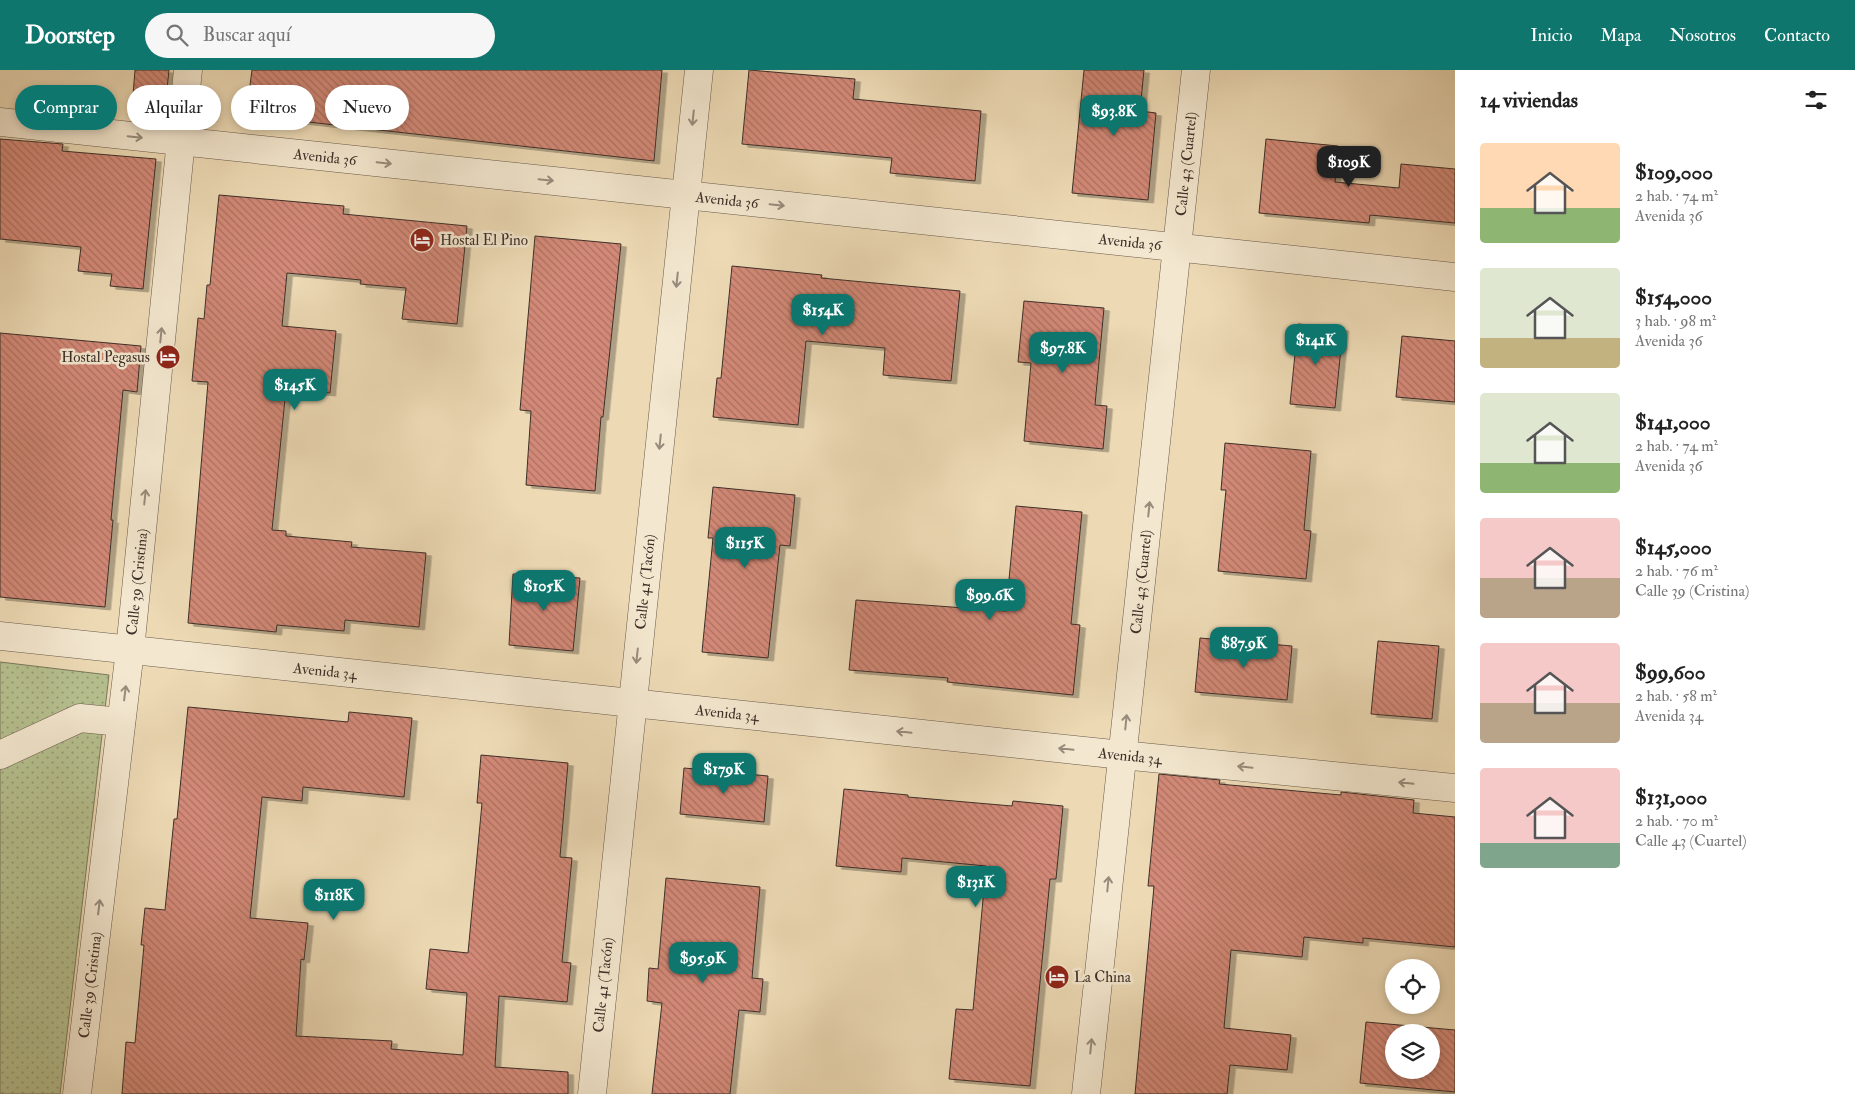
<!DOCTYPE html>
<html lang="es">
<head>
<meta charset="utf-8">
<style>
  body { margin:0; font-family:"IM FELL Double Pica",serif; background:#f6f6f6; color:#222; height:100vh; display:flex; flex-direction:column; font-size:19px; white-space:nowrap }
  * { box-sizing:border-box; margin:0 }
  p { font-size:16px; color:#767676 }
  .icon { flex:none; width:28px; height:28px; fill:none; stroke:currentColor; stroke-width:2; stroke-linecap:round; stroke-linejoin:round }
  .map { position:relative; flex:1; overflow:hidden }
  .panel { display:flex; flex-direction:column; background:#fff; width:400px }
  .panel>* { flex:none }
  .hud { position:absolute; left:15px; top:15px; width:475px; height:45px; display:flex; gap:10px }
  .fabs { position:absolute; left:1385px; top:889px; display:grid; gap:10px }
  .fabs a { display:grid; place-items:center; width:55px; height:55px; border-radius:50%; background:#fff; box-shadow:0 2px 8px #0003; font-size:25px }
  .price { position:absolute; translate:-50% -42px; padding:0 11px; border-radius:10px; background:#0f766e; color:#fff; font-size:16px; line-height:32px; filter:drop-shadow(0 1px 2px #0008) }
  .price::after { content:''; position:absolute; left:50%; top:30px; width:15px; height:11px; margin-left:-8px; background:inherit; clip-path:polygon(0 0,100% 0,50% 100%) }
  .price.selected { background:#222; color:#fff }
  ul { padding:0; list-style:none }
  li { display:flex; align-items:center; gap:15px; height:125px; padding:0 25px }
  li span { display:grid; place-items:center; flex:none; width:140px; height:100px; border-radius:5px; color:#555 }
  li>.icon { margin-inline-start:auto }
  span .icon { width:60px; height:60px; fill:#fffc; stroke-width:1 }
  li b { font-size:21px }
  h2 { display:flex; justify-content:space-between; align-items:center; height:60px; padding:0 25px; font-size:21px }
  .tag { padding:0 18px; border-radius:22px; background:#fff; box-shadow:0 2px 8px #0003; font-size:18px; line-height:45px }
  .tag.selected { background:#0f766e; color:#fff }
  header { display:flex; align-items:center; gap:30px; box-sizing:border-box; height:70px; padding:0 25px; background:#0f766e; color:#fff }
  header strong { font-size:24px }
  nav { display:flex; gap:28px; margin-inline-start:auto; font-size:18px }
  .search { width:350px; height:45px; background:#f6f6f6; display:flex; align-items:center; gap:12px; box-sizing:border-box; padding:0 18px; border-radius:28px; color:#767676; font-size:19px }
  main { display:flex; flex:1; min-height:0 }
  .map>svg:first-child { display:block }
</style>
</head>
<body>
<header>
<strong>Doorstep</strong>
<div class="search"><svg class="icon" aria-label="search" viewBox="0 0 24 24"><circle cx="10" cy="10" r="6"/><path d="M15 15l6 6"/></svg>Buscar aquí</div>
<nav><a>Inicio</a><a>Mapa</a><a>Nosotros</a><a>Contacto</a></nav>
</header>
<main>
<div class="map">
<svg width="1455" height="1024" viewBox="0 0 1455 1024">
  <defs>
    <pattern id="grass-dots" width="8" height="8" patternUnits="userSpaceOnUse" patternTransform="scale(1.25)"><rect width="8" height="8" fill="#b6c08f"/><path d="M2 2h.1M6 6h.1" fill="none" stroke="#959c75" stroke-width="1.8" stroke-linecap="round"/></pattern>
    <pattern id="building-back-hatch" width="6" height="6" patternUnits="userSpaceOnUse" patternTransform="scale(1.25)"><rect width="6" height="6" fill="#d38977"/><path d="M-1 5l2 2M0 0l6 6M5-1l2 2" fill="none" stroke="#ac7062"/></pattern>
    <filter id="shadow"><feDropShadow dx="5.5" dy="3" stdDeviation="0" flood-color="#0004"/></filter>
  </defs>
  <rect width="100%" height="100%" fill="#eddab5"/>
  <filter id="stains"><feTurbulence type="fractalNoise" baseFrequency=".004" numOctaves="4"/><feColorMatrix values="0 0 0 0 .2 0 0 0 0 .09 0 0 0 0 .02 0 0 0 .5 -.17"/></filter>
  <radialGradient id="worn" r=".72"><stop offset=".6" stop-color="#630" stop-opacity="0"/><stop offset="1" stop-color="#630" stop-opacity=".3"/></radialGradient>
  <path fill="url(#grass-dots)" stroke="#7a785c" d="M0,592L109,605L60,1024H0Z"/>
  <g fill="url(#building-back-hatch)" stroke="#3d2f28" fill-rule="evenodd" filter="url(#shadow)">
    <path d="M135,0H169L166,29L133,25Z"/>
    <path d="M252,0H662L654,91L246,45Z"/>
    <path d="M749,0L855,9L853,29L981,41L975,111L890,103L892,88L742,74Z"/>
    <path d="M1084,0H1144L1140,41L1156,43L1148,130L1072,123Z"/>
    <path d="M0,69L63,74L62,81L156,89L143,219L110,216L112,204L78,201L81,177L0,169Z"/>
    <path d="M1266,69L1338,76L1335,112L1399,118L1401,94L1455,99V153L1370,145L1369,153L1259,143Z"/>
    <path d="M219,125L344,136L343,144L467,156L457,254L402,249L406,218L360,214L361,210L287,203L282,256L336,261L330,323L286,319L272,460L286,461V466L352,472L351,477L426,483L419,557L345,550L344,561L277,555L276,562L188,553L208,312L192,311L198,248L204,249L207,215H210Z"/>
    <path d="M535,166L621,174L603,347H601L595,421L526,415L531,341L520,340Z"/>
    <path d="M732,196L822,205L821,208L960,221L951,311L883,305L885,278L806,271L798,355L713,347L717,308H721Z"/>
    <path d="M1024,231L1104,238L1095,335L1107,336L1103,379L1024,371L1031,293L1018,292Z"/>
    <path d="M1298,254L1343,258L1335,338L1290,334Z"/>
    <path d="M0,263L141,276L137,322L123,320L111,450H113L105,537L0,527Z"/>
    <path d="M1402,266L1455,271V332L1396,327Z"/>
    <path d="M1225,373L1311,381L1304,460L1311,461L1306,509L1218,501L1226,420H1221Z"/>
    <path d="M713,417L795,425L790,476L780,475L768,588L702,582L713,468H708Z"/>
    <path d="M1016,436L1082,442L1071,554L1080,555L1073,625L947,612L948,608L849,600L856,530L1006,541Z"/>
    <path d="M513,504L580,508L573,581L509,575Z"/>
    <path d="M1200,568L1292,576L1287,630L1195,622Z"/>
    <path d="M1378,571L1439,576L1432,649L1371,644Z"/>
    <path d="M188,637L348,652L349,642L412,648L404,727L303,717L302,731L262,727L250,848L308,853L304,890L301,889L296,966L392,971L391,979L463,985L467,923L426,919L430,879L468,883L482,733H477L481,685L568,693L560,787L572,788L562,892L571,893L567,932L499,926L495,997L568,1002V1024H122L126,972L135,973L144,875H141L145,838L165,840L174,749H177Z"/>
    <path d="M684,698L768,706L764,752L680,744Z"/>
    <path d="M1159,704L1220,710L1219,714L1341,725V722L1414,730L1413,743L1455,747V877L1363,868V873L1304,867L1302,887L1231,880L1224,958L1291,965L1287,1000L1230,995L1227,1024H1135L1154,816H1148Z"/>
    <path d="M844,719L908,725V727L1012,736L1013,731L1063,736L1056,809H1050L1030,1016L949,1009L956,939L973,940L986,796L902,788L901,802L836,796Z"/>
    <path d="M666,808L760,817L752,908L763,909L760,942L739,940L730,1024H652L662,933L647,931L649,898L658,899Z"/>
    <path d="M1366,952L1455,960V1022L1360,1013ZM1394,962H1431V1000H1394Z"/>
  </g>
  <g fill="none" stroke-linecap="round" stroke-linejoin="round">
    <defs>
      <g id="minor">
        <path d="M0,52L1455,207"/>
        <path d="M0,566L1122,685L1455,718"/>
        <path d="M0,685L80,648L121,652"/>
        <path d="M77,1024L130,580L188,0"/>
        <path d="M592,1024L699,0"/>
        <path d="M1086,1024L1196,0"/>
      </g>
    </defs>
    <use href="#minor" stroke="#695a4b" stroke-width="29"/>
    <use href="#minor" stroke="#f3e7cf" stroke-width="28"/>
  </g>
  <defs><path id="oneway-shaft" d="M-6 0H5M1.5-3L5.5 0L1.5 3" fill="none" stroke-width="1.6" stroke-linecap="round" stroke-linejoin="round" transform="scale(1.25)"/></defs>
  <g stroke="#988b7c">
    <use href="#oneway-shaft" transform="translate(693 48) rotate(96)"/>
    <use href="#oneway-shaft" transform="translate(135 67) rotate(6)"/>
    <use href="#oneway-shaft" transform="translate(384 93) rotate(6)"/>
    <use href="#oneway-shaft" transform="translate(546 110) rotate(6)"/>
    <use href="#oneway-shaft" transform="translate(777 135) rotate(6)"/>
    <use href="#oneway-shaft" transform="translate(677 210) rotate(96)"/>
    <use href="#oneway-shaft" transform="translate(161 265) rotate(-84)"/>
    <use href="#oneway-shaft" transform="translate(660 372) rotate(96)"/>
    <use href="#oneway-shaft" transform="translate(145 427) rotate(-84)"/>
    <use href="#oneway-shaft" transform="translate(1149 439) rotate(-84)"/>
    <use href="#oneway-shaft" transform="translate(637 586) rotate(96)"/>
    <use href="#oneway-shaft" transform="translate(125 623) rotate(-83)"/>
    <use href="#oneway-shaft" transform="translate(1126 652) rotate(-84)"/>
    <use href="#oneway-shaft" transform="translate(904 662) rotate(-174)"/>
    <use href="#oneway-shaft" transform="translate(1066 679) rotate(-174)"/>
    <use href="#oneway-shaft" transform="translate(1245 697) rotate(-174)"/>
    <use href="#oneway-shaft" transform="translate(1406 713) rotate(-174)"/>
    <use href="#oneway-shaft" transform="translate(1108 814) rotate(-84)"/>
    <use href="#oneway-shaft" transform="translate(99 837) rotate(-83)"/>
    <use href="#oneway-shaft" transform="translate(1091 976) rotate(-84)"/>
  </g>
  <defs>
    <symbol id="hotel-disc" viewBox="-11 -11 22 22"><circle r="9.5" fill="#8f2418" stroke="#f3e7cf"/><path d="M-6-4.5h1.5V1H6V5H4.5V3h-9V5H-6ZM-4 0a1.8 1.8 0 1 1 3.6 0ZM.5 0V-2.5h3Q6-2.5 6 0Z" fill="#fff"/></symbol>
  </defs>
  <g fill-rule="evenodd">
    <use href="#hotel-disc" x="408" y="156" width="28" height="28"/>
    <use href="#hotel-disc" x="154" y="273" width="28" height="28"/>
    <use href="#hotel-disc" x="1043" y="893" width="28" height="28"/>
  </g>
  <g text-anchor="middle" stroke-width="5" stroke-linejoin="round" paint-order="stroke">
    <g font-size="15" fill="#3d2f28" stroke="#f3e7cf">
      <text transform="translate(325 87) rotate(6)" y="5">Avenida 36</text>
      <text transform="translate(1186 94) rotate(-84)" y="5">Calle 43 (Cuartel)</text>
      <text transform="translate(727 130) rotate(6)" y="5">Avenida 36</text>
      <text transform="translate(1130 172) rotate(6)" y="5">Avenida 36</text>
      <text transform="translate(137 512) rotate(-84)" y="5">Calle 39 (Cristina)</text>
      <text transform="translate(645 512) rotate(-84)" y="5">Calle 41 (Tacón)</text>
      <text transform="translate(1141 512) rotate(-84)" y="5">Calle 43 (Cuartel)</text>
      <text transform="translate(325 601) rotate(6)" y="5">Avenida 34</text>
      <text transform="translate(727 643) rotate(6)" y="5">Avenida 34</text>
      <text transform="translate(1130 686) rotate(6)" y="5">Avenida 34</text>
      <text transform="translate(90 915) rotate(-83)" y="5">Calle 39 (Cristina)</text>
      <text transform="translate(603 915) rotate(-84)" y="5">Calle 41 (Tacón)</text>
    </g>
    <g font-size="15" fill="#3d2f28" stroke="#f3e7cf" text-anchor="start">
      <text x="440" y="175">Hostal El Pino</text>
      <text x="150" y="292" text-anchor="end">Hostal Pegasus</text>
      <text x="1074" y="912">La China</text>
    </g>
  </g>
  <rect width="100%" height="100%" filter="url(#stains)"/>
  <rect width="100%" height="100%" fill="url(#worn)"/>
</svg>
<div class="fabs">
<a><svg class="icon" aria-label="locate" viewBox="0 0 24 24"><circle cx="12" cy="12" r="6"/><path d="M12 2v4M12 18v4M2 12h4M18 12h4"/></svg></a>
<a><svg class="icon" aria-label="layers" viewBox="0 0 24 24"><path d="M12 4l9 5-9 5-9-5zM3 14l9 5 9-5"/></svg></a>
</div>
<b class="price" style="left:1114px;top:67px">$93.8K</b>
<b class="price selected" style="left:1349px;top:118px">$109K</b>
<b class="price" style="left:823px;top:266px">$154K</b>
<b class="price" style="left:1316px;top:296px">$141K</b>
<b class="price" style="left:1063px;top:304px">$97.8K</b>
<b class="price" style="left:295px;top:341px">$145K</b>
<b class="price" style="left:745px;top:499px">$115K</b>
<b class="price" style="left:544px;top:542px">$105K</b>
<b class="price" style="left:990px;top:551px">$99.6K</b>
<b class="price" style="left:1244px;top:599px">$87.9K</b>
<b class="price" style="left:724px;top:725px">$179K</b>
<b class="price" style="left:976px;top:838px">$131K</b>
<b class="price" style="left:334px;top:851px">$118K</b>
<b class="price" style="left:703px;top:914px">$95.9K</b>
<div class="hud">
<a class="tag selected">Comprar</a>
<a class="tag">Alquilar</a>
<a class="tag">Filtros</a>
<a class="tag">Nuevo</a>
</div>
</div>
<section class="panel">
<h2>14 viviendas<svg class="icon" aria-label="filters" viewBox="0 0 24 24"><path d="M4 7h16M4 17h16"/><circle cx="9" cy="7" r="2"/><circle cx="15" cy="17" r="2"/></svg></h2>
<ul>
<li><span style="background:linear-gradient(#ffd9b3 65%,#8fb573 0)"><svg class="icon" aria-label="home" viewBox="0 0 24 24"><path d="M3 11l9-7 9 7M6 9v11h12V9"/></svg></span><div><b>$109,000</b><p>2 hab. · 74 m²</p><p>Avenida 36</p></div></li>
<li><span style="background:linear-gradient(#dfe7d0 70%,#c2b280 0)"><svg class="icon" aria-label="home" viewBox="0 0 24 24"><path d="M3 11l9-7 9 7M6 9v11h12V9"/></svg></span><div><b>$154,000</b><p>3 hab. · 98 m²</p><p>Avenida 36</p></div></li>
<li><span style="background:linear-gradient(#dfe7d0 70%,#8fb573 0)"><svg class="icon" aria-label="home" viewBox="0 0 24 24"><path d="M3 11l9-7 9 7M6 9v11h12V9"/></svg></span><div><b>$141,000</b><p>2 hab. · 74 m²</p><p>Avenida 36</p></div></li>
<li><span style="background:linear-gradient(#f6c9c9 60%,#b9a48a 0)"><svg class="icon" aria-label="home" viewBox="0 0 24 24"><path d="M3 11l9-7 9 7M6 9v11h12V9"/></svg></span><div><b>$145,000</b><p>2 hab. · 76 m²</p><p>Calle 39 (Cristina)</p></div></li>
<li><span style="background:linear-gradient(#f6c9c9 60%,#b9a48a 0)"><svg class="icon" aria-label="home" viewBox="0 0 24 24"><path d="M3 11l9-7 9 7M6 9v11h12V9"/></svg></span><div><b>$99,600</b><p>2 hab. · 58 m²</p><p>Avenida 34</p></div></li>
<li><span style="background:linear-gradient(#f6c9c9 75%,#7fa58c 0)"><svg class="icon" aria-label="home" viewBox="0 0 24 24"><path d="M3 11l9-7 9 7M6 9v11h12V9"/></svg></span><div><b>$131,000</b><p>2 hab. · 70 m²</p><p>Calle 43 (Cuartel)</p></div></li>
</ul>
</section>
</main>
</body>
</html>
